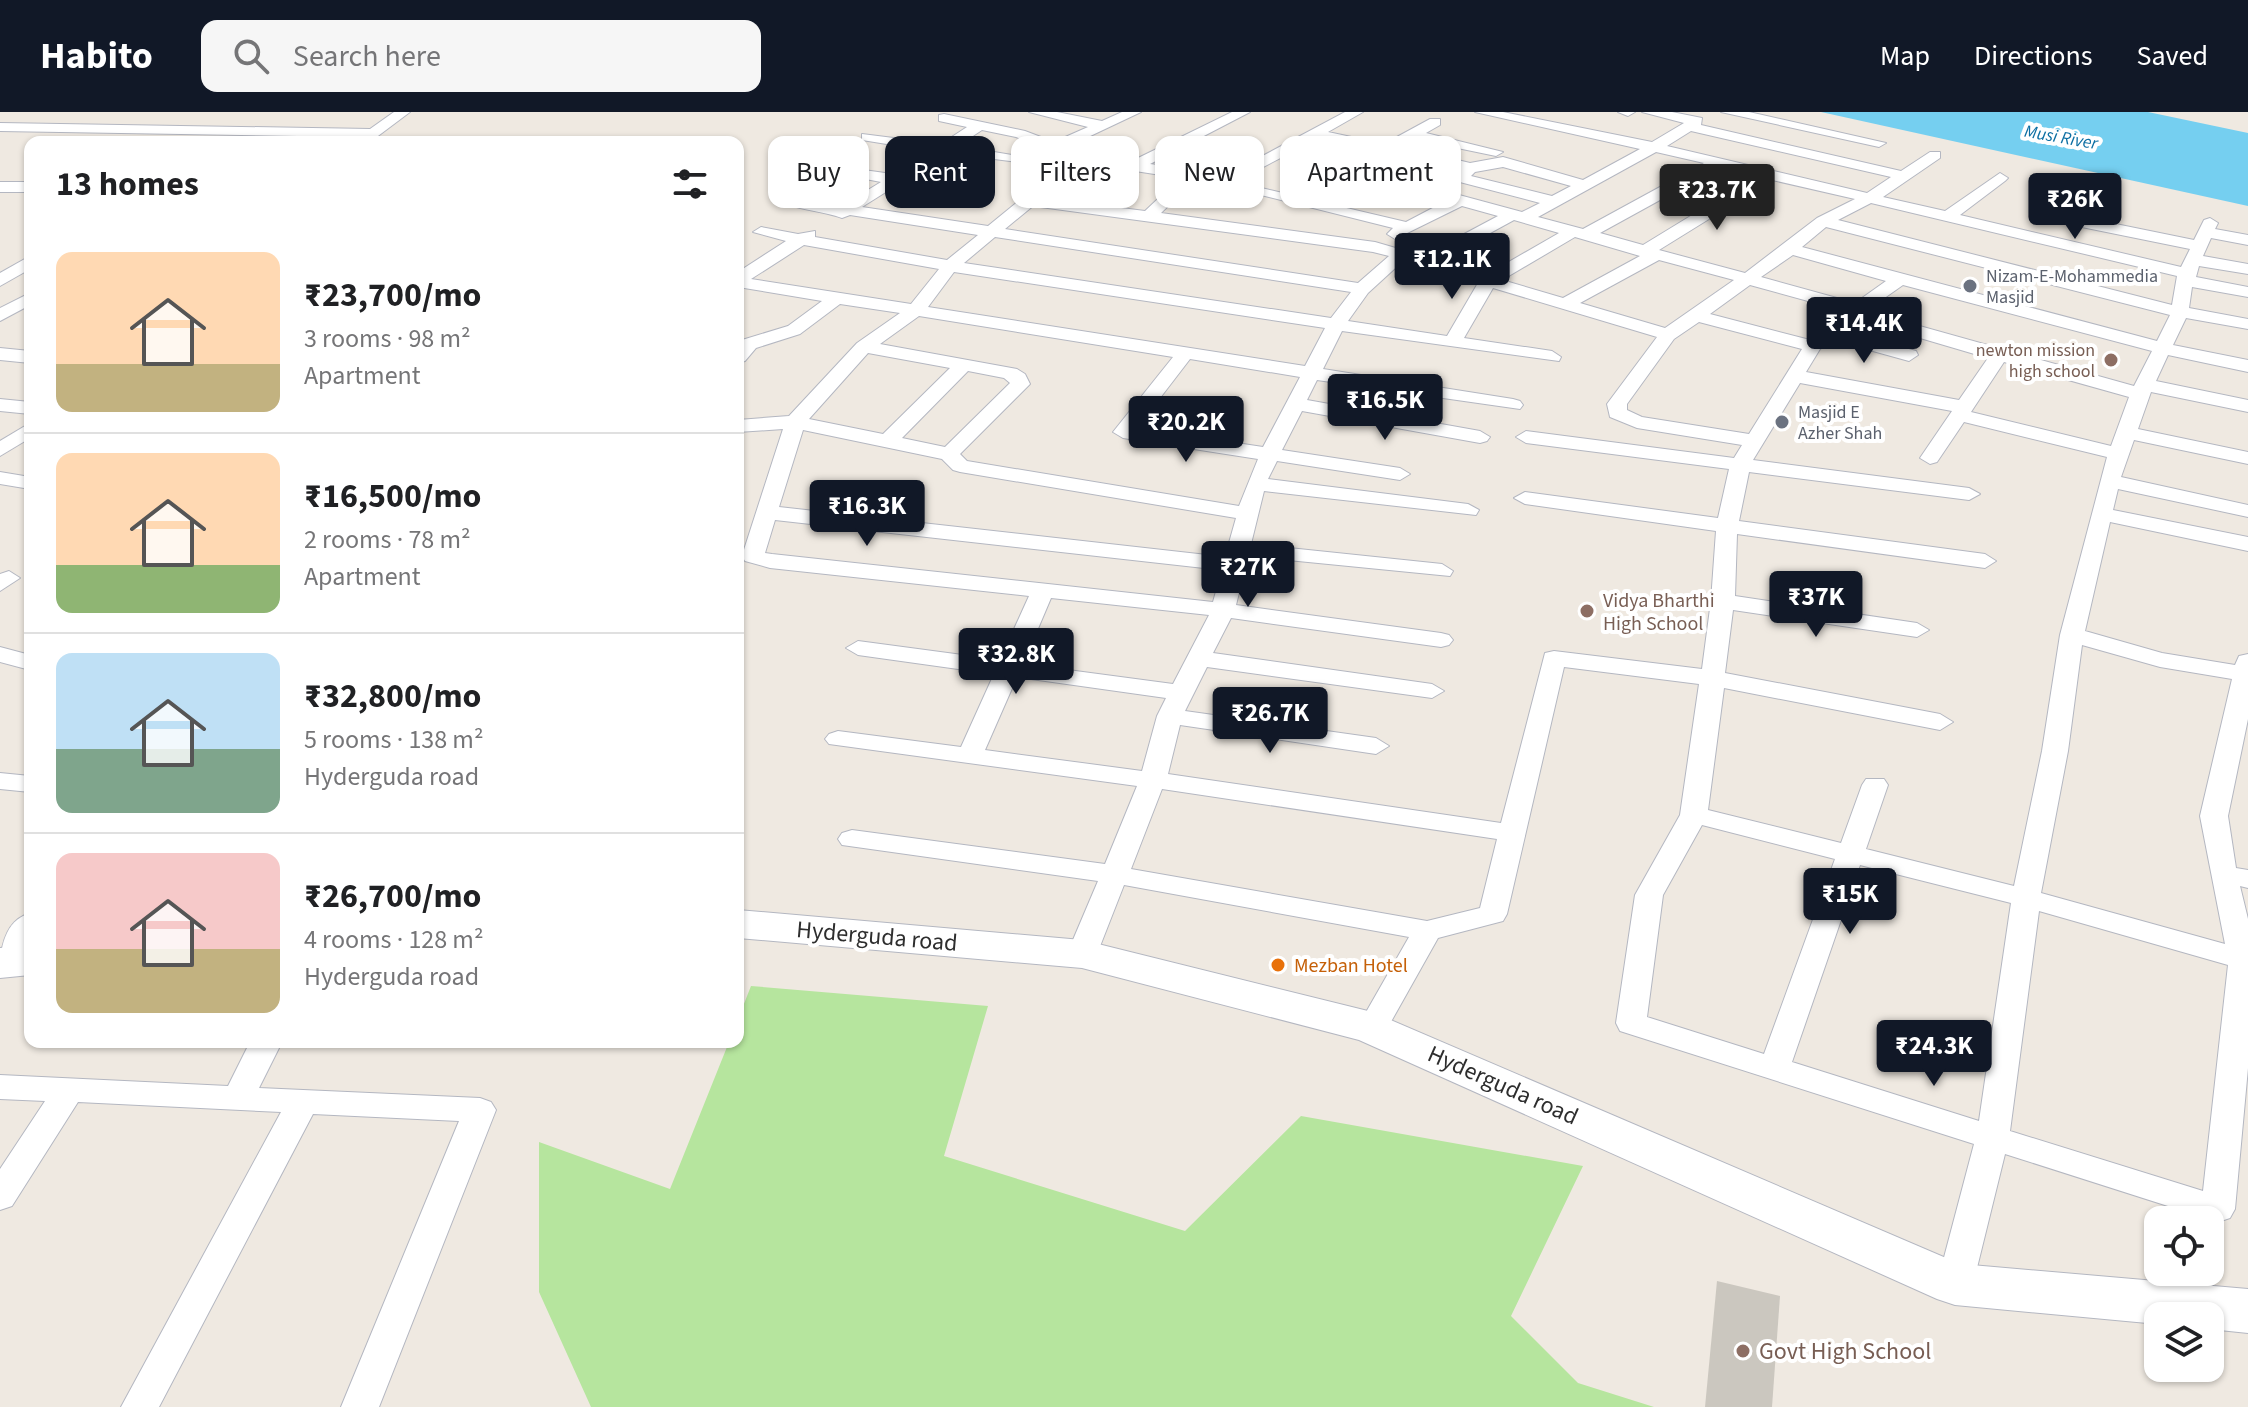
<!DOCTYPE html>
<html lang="en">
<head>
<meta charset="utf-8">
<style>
  body { margin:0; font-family:"Source Sans 3",sans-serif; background:#f6f6f6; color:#202124; height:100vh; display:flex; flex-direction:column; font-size:30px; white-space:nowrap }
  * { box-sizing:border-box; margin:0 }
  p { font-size:26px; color:#757577 }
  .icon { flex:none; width:44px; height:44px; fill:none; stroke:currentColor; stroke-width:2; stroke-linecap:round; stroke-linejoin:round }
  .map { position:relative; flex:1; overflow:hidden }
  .details { position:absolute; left:24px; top:24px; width:720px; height:912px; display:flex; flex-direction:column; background:#fff; border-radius:16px; box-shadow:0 2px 6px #0004 }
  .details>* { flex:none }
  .top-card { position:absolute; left:768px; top:24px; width:760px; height:72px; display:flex; gap:16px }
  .buttons { position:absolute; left:2144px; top:1094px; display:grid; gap:16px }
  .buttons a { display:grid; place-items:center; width:80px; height:80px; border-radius:16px; background:#fff; box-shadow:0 2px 6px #0004; font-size:40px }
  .price { position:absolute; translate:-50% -68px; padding:0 18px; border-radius:8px; background:#111827; color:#fff; font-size:26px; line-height:52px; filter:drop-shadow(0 2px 4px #0008) }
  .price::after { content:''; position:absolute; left:50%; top:48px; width:24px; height:18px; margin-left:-12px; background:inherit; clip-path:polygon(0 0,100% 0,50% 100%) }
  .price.active { background:#222; color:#fff }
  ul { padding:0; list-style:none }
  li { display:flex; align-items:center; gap:24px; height:200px; padding:0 32px }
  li+li { border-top:2px solid #e0e0e0 }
  li span { display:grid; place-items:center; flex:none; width:224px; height:160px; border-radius:16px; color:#555 }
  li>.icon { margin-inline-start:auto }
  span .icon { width:96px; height:96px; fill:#fffc; stroke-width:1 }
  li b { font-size:34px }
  h2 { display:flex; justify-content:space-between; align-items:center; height:96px; padding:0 32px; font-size:34px }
  .chip { padding:0 28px; border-radius:16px; background:#fff; box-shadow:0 2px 6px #0004; font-size:28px; line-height:72px }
  .chip.active { background:#111827; color:#fff }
  header { display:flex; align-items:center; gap:48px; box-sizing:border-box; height:112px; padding:0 40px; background:#111827; color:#fff }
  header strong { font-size:38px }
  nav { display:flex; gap:44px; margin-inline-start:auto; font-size:28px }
  .search { width:560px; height:72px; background:#f6f6f6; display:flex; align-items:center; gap:20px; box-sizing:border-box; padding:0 28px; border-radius:16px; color:#757577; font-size:30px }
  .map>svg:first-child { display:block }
</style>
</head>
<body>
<header>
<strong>Habito</strong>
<div class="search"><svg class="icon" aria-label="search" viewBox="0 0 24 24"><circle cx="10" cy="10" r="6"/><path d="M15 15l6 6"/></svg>Search here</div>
<nav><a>Map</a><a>Directions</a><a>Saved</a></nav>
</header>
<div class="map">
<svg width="2248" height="1295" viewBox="0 0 2248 1295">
  <rect width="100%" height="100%" fill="#efe9e1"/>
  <path fill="#b6e59e" d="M751,874L988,894L944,1044L1185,1119L1301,1004L1583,1054L1511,1204L1578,1271L1654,1295H591L539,1180V1030L670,1077L729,930H738V907Z"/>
  <path fill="#75cff0" d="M1821,0H2148L2248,21V94Z"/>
  <path fill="#cbc7bf" d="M1717,1169L1780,1184L1772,1295H1705Z"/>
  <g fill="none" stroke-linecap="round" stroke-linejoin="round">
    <defs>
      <g id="street">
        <path d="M394,0H410L370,30H353L357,25L0,19V11L370,17Z"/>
        <path d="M1029,0H1057L1102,9L1122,0H1141L1067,35L1084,42L1132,49L1232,0H1250L1150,52L1192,58L1238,57L1345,0H1363L1328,20L1384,32L1430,7H1440V13L1426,21L1503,40L1496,44L1414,27L1325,75L1320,73V67L1372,38L1317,27L1246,64L1196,67L1161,101L1375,130L1423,144L1498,104L1462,94L1395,127L1387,122L1393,116L1241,78L1249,73L1406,110L1446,89L1369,68L1366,65L1374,60L1522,100L1540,91L1456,69L1453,66L1460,58L1425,47L1433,42L1470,51L1503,45L1583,68L1640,37L1475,0H1503L1652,30L1684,11L1642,0H1672L1702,6L1701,13L1901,59L1930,40H1940V46L1883,85L1945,99L2000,61L2008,66L2005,69L1960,103L2181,155L2190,137L2057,110L2049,105L2057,100L2194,128L2204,108L2210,106L2218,111L2215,117L2248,123V133L2211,126L2203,144L2248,152V162L2199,154L2196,165L2248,175V185L2192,175L2189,196L2248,207V217L2186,206L2173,233L2248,248V260L2168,243L2156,269L2248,288V300L2151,280L2138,317L2248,340V352L2134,328L2121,365L2248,393V405L2118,377L2113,398L2248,425V439L2110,410L2085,519L2162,541L2235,553L2239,544L2248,542V607L2228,704L2236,756L2248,758V776L2240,774L2248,807V956L2235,1097L2230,1106L2218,1110L2005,1042L1973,1172L1968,1182L1955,1186L1942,1182L1937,1172L1974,1032L1620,919L1616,911L1635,783L1680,703L1699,572L1564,555L1507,802L1503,809L1438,826L1383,924L1372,927L1361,924L1357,916L1409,825L1124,773L1097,842L1092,849L1082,852L1072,849L1067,842L1098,769L842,733L838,727L842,721L852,718L1105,752L1137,674L829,632L825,627L829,622L838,619L961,635L994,562L858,543L846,536L858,529L1000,548L1029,484L770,456L745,449L742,444L783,317L738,320V308L789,304L857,231L900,201L840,192L800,222L756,236L745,249L738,251V233L742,228L788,214L822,189L738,175V160L786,129L753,120L761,115L798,122L815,119V125L947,148L978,123L850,103L842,106C827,100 788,96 777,88L785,83L845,92L881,70L814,57V51L892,62L930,39L862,28V22L941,32L967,15L939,9V3L944,2L1025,19L1054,30L1088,15ZM982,18L1016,25L1070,47L988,114L862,95L897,73L965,82V76L909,65L946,41L1018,50V44L958,34ZM1691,19L1891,65L1867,81L1667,34ZM1656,40L1704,51L1583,117L1538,105ZM1084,51L1180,66L1145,99L1042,86ZM1503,55L1571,74L1552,84L1471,64L1475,60ZM1720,55L1756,64L1643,133L1600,121ZM1772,68L1855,87L1817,106L1745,161L1659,138ZM1871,91L2177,164L2172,193L1838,108ZM1033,94L1373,140L1389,144L1358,171L1005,117ZM1514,108L1559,121L1486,163L1439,149ZM1826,115L2170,203L2157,229L1802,135ZM995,125L1351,180L1331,206L964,151ZM1575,125L1640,144L1563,186L1502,168ZM804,133L939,157L911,192L751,167ZM1793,143L1886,169L1855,191L1761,165ZM1659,148L1734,168L1665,216L1580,191ZM1403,149L1478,171L1447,224L1348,209L1368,181ZM954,160L1325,216L1305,254L928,195ZM1750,173L1848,200L1810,228L1710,202ZM1903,173L2152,239L2134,274L1866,199ZM1493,176L1657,225L1607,292L1610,305L1637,316L1742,333L1734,346L1526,319L1516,325L1526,331L1729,357L1718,406L1525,380L1514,386L1525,392L1716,419L1711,489L1702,557L1554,539L1545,541L1501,711L1168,662L1180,613L1376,642L1389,634L1376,626L1185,599L1207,555L1432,586L1444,579L1432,572L1213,541L1231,506L1441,535L1449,533L1453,528L1449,523L1441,521L1236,493L1248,444L1450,464L1453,459L1442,452L1251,432L1264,379L1476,403L1479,398L1468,392L1268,367L1277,349L1400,368L1410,362L1400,356L1282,338L1302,299L1480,331L1487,329L1490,325L1480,319L1307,288L1317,268L1520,297L1523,293L1520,289L1513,287L1323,257L1342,219L1559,249L1561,245L1552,239L1464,226ZM919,204L1173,245L1113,320L1123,326L1258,347L1239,394L967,349L960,342L1030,272L1025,262L1017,257L880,232ZM1859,208L1988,246L1959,288L1806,260L1820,237L1833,228L1909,249L1918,243L1916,239L1844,219ZM1699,210L1802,237L1749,322L1642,305L1627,298V292L1674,227ZM868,241L950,256L883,322L809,307ZM1190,247L1300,265L1263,335L1137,316ZM2004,250L2129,285L2111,334L1971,300ZM968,259L1004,266L1010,271L945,335L902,326ZM1800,271L1952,299L1920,346L1930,352L1937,350L1964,310L2107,345L2060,523L2042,639L2014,774L1866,737L1888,673L1884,667H1866L1862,673L1841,731L1708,698L1724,576L1940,618L1953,610L1940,602L1725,561L1733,498L1917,525L1929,518L1917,511L1735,484L1737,422L1985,456L1996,449L1985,442L1739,409L1749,360L1969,388L1980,382L1969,376L1753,348ZM803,318L942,347L953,358L960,360L1236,406L1225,445L779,395ZM775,408L1222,458L1213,490L772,442L765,441ZM1051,486L1209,503L1173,572L1023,552ZM2082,533L2160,555L2232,567L2200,704L2225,832L2041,781L2068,639ZM1017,565L1166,586L1157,604L1142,659L985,638ZM1162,677L1497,727L1480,796L1427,809L1131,757ZM1702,713L1835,747L1764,942L1647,905L1663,783ZM1860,753L2011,791L1979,1009L1792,950ZM2039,799L2228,853L2203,1079L2010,1019Z"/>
        <path d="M1618,0H1635L1628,4Z"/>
        <path d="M1721,0H1749L1886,31L1879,35Z"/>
        <rect x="0" y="70" width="30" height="10"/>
        <path d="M30,144V157L0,174V161Z"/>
        <path d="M30,181V193L0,209V196Z"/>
        <path d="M0,236L30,239V251L0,248Z"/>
        <path d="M0,287L30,290V302L0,299Z"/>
        <path d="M30,311V326L0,344V329Z"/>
        <path d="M0,360L30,365V377L0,372Z"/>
        <path d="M9,459L20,466L0,479V462Z"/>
        <path d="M0,535L30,543V558L0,550Z"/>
        <path d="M0,661L30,664V680L0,677Z"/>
        <path d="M30,801V833L13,858L0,860C0,837 4,809 30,801Z"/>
        <path d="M250,930H282L259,976L480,986L491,990L496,998L379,1295H341L459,1009L313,1002L159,1295H121L281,1000L78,990L12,1094L0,1098V1057L45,989L0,987V963L228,974Z"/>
      </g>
      <g id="secondary">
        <path d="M738,798L1082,828L1372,900L1960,1152L2248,1177V1221L2210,1217V1204H2158V1212L1955,1193L1937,1187L1359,928L1082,856L738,826Z"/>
        <path d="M30,833V863L0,866V836Z"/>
      </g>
    </defs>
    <use href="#street" stroke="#b4b7c1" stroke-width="2"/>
    <use href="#secondary" stroke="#b4b7c1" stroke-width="2"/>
    <use href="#street" fill="#fff" fill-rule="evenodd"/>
    <use href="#secondary" fill="#fff" fill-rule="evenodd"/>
  </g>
  <g fill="#6b7280" stroke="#fff" stroke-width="3">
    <circle cx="1970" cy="174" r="8"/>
    <circle cx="1782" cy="310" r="8"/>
  </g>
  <g fill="#8d6e63" stroke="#fff" stroke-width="3">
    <circle cx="2111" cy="248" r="8"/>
    <circle cx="1587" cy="499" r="8"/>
    <circle cx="1743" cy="1239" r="8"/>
  </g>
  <circle fill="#e8710a" stroke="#fff" stroke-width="3" cx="1278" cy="853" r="8"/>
  <g text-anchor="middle" stroke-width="8" stroke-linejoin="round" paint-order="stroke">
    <g font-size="18" font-style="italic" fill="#0d6fa3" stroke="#fff">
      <text transform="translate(2061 25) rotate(10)" y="6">Musi River</text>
    </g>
    <g font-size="18" fill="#5b616d" stroke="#fff" text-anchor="start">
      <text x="1986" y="170">Nizam-E-Mohammedia<tspan x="1986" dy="21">Masjid</tspan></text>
      <text x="1798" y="306">Masjid E<tspan x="1798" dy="21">Azher Shah</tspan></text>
    </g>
    <g font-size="18" fill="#785e54" stroke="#fff" text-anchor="end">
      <text x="2095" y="244">newton mission<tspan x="2095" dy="21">high school</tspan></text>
    </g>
    <g font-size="20" fill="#785e54" stroke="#fff" text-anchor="start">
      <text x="1603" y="495">Vidya Bharthi<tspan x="1603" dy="23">High School</tspan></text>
    </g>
    <g font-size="20" fill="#c56008" stroke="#fff" text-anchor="start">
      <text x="1294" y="860">Mezban Hotel</text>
    </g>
    <g font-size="24" fill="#2e2e2e" stroke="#fff">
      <text transform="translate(877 824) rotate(5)" y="8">Hyderguda road</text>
      <text transform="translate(1503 973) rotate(24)" y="8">Hyderguda road</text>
    </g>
    <g font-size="24" fill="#785e54" stroke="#fff" text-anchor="start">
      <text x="1759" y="1247">Govt High School</text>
    </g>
  </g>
</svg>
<div class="buttons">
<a><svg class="icon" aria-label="locate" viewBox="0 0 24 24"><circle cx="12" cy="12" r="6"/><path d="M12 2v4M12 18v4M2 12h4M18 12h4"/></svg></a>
<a><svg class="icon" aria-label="layers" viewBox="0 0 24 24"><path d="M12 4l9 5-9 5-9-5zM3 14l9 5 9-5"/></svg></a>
</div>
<b class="price active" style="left:1717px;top:120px">₹23.7K</b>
<b class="price" style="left:2075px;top:129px">₹26K</b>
<b class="price" style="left:1452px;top:189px">₹12.1K</b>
<b class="price" style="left:1864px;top:253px">₹14.4K</b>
<b class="price" style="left:1385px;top:330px">₹16.5K</b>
<b class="price" style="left:1186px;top:352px">₹20.2K</b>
<b class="price" style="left:867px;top:436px">₹16.3K</b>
<b class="price" style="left:1248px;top:497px">₹27K</b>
<b class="price" style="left:1816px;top:527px">₹37K</b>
<b class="price" style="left:1016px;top:584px">₹32.8K</b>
<b class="price" style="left:1270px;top:643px">₹26.7K</b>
<b class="price" style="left:1850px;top:824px">₹15K</b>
<b class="price" style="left:1934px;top:976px">₹24.3K</b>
<div class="top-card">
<a class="chip">Buy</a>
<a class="chip active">Rent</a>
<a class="chip">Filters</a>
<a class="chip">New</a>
<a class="chip">Apartment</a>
</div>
<section class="details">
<h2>13 homes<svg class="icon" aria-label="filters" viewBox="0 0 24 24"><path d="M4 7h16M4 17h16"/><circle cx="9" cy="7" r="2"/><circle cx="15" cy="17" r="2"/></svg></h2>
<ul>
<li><span style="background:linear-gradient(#ffd9b3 70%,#c2b280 0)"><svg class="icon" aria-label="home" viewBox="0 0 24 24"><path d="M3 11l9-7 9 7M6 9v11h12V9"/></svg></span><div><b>₹23,700/mo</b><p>3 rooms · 98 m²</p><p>Apartment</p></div></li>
<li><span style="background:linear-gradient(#ffd9b3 70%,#8fb573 0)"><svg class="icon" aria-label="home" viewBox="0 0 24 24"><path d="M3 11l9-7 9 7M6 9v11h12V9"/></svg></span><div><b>₹16,500/mo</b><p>2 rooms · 78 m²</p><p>Apartment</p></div></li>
<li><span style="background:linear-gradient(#bfe0f5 60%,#7fa58c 0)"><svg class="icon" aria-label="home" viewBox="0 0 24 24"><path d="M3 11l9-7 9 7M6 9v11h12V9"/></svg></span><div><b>₹32,800/mo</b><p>5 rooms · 138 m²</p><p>Hyderguda road</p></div></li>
<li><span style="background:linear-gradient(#f6c9c9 60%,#c2b280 0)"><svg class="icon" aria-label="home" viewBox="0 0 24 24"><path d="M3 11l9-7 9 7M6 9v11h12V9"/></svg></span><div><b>₹26,700/mo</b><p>4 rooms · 128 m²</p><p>Hyderguda road</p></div></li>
</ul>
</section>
</div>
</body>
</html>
